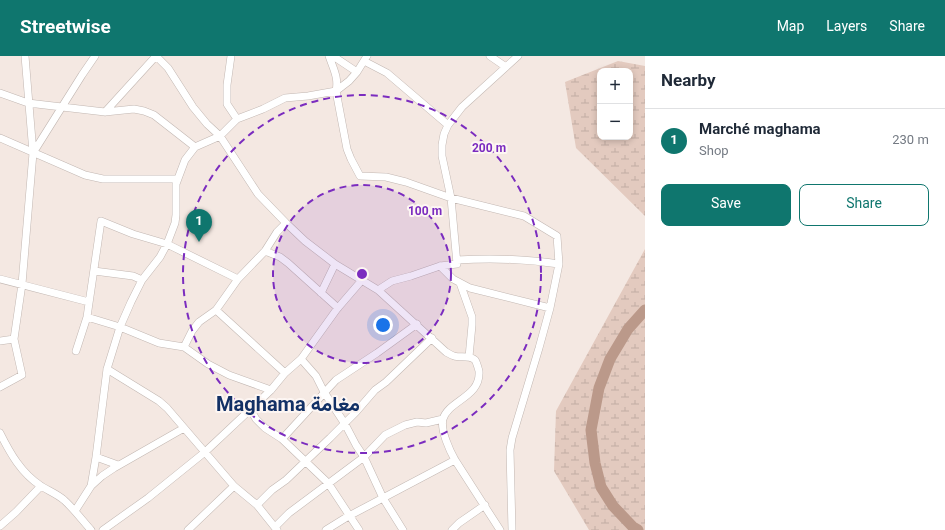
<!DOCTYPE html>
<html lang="en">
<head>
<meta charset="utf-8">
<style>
	body { margin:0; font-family:Georgia,Vazirmatn,serif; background:#f2f2f3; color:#1f2937 }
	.controls { position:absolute; right:12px; top:12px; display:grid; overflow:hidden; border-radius:8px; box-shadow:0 2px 6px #0003 }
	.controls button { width:36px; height:36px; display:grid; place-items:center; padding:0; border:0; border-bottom:1px solid #e0e1e3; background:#fff; color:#1f2937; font:20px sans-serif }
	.you { position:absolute; left:383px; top:269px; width:14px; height:14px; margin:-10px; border:3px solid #fff; border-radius:50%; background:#1a73e8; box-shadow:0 0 0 6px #1a73e833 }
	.badge { display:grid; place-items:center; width:26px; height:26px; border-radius:50%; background:#0f766e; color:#fff; font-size:13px; font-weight:700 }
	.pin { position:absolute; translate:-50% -33px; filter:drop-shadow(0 1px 2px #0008) }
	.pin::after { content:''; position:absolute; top:21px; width:14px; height:12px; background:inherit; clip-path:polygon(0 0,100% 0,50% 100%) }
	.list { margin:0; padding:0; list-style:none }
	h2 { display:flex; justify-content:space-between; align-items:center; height:52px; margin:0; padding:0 16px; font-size:17px }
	h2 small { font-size:13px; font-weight:400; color:#747a83 }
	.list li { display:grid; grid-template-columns:26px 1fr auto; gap:12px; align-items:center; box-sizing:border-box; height:64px; padding:0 16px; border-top:1px solid #e0e1e3 }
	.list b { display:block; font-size:15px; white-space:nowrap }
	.list p { margin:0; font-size:13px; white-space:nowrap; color:#747a83 }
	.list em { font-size:13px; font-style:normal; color:#747a83 }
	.actions { display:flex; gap:8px; padding:12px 16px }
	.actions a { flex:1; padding:9px 0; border:1px solid #0f766e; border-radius:8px; text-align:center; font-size:14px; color:#0f766e }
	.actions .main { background:#0f766e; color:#fff }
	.map { position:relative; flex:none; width:645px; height:474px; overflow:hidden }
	header { display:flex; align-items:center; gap:24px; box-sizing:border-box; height:56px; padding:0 20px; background:#0f766e; color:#fff }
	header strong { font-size:19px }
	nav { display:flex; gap:22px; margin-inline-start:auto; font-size:14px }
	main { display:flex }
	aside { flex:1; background:#fff }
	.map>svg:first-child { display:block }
</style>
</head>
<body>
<header>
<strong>Streetwise</strong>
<nav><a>Map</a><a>Layers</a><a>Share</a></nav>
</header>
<main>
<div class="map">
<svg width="645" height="474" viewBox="0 0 645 474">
	<defs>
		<pattern id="wetland-marsh" width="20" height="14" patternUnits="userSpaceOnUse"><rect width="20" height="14" fill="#e3cabf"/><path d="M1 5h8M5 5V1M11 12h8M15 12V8" fill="none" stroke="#c2ada4"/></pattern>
	</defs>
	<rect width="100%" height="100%" fill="#f4e8e2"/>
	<path fill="url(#wetland-marsh)" fill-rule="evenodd" d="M618 5 645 10V160L576 92 565 26ZM600 15H630V81H600Z
		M645 193V474H589L554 415 556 355Z"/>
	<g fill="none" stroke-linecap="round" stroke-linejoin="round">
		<path stroke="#bb998a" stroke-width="11" d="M638 474 633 471 613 450 601 431 595 407 591 374 599 332 610 303 628 273 645 254"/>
		<g stroke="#c2b7b2" stroke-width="8">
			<path id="minor" d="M156 0 168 12 193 51 207 68 220 80 258 138 286 167 305 185 335 208 378 234 446 296C448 297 451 299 454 300 460 302 470 299 475 304 477 307 478 312 479 315 481 341 449 344 443 363 440 374 450 395 455 404L500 474
				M231 0 227 29V48L237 63
				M329 0C333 12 339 22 336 35L347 93 351 103 360 120 386 121 406 126 451 142 524 160 557 180 559 208 550 252 539 292 512 382 510 394 512 474
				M333 0 357 16
				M490 0 506 11
				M364 5 387 17 448 69
				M0 37 28 47 62 51 105 56 134 53 144 55 154 59 195 91
				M105 56 156 0
				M0 82 85 119 103 123H177
				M33 97 82 19 95 0
				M265 195 280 201 288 207 338 252
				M457 204C491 202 526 203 559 208
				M440 210 453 223 470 232 550 252
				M94 215 133 220 142 224
				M0 223 89 246
				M460 227 472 261V269L469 301
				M378 234 392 225 411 220 440 210 457 208 451 142 442 100V89L444 78 448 69 462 51 518 0
				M321 237 335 208
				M216 254 285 317
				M87 261 120 271 159 287 184 291 208 308 229 319 271 334
				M0 285 14 283
				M184 291 192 275 199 266 216 254 238 223 265 195 277 176 286 167
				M76 295 87 261 101 165 133 178 167 188 238 223
				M301 303 316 320 324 336 345 368 356 389 364 401 383 442 403 474
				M107 313 159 345 167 352 234 430 257 449 277 474
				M0 331 22 319 14 283 22 228 33 97 25 0
				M250 353 256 363 265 372 282 383 328 427 359 474
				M0 377C10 397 21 417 41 430 49 435 57 438 64 444 74 453 82 464 91 474
				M282 383 336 324 377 297 417 268
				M96 401 118 409
				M91 430 96 401 107 313 120 271 131 246 142 224 160 201 167 188 175 167 176 159V128L185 104 195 91 220 80 237 63 263 53 285 42 308 40 336 35 349 25 357 16 367 0
				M257 449 272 434 286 424 330 382 356 356 375 334 386 326 432 282
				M75 455 91 430 102 420 114 412 184 372
				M0 470 16 456 41 430
				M275 471 289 457 364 401 385 379 405 369 417 366 426 367 443 363
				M103 474 148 442 205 396 271 334 285 317 301 303 337 253 362 224
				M188 474 234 430
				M326 474 347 461 455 404
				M452 474 459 467 485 449"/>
		</g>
		<use href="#minor" stroke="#fff" stroke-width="7"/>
	</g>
	<circle cx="362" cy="218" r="89" fill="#7b2cbf" fill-opacity=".12"/>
	<g fill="none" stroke="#7b2cbf" stroke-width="2" stroke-dasharray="7 5">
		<circle cx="362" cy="218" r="89"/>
		<circle cx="362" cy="218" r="179"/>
	</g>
	<g text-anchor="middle" stroke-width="4" stroke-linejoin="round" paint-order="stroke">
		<g font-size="20" font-weight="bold" fill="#123065" stroke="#fdf6f3">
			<text x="288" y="355">Maghama مغامة</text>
		</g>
	</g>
	<circle cx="362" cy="218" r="6" fill="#7b2cbf" stroke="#fdf6f3" stroke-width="2"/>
	<g font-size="12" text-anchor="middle" font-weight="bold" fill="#7b2cbf" stroke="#fdf6f3" stroke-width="4" stroke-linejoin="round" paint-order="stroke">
		<text x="489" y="96">200 m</text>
		<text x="425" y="159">100 m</text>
	</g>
</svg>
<div class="controls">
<button>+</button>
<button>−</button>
</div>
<div class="you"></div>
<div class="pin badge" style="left:199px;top:186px">1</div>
</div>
<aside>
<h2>Nearby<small></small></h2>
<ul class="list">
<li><span class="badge">1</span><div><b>Marché maghama</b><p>Shop</p></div><em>230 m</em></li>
</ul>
<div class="actions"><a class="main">Save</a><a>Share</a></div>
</aside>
</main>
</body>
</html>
